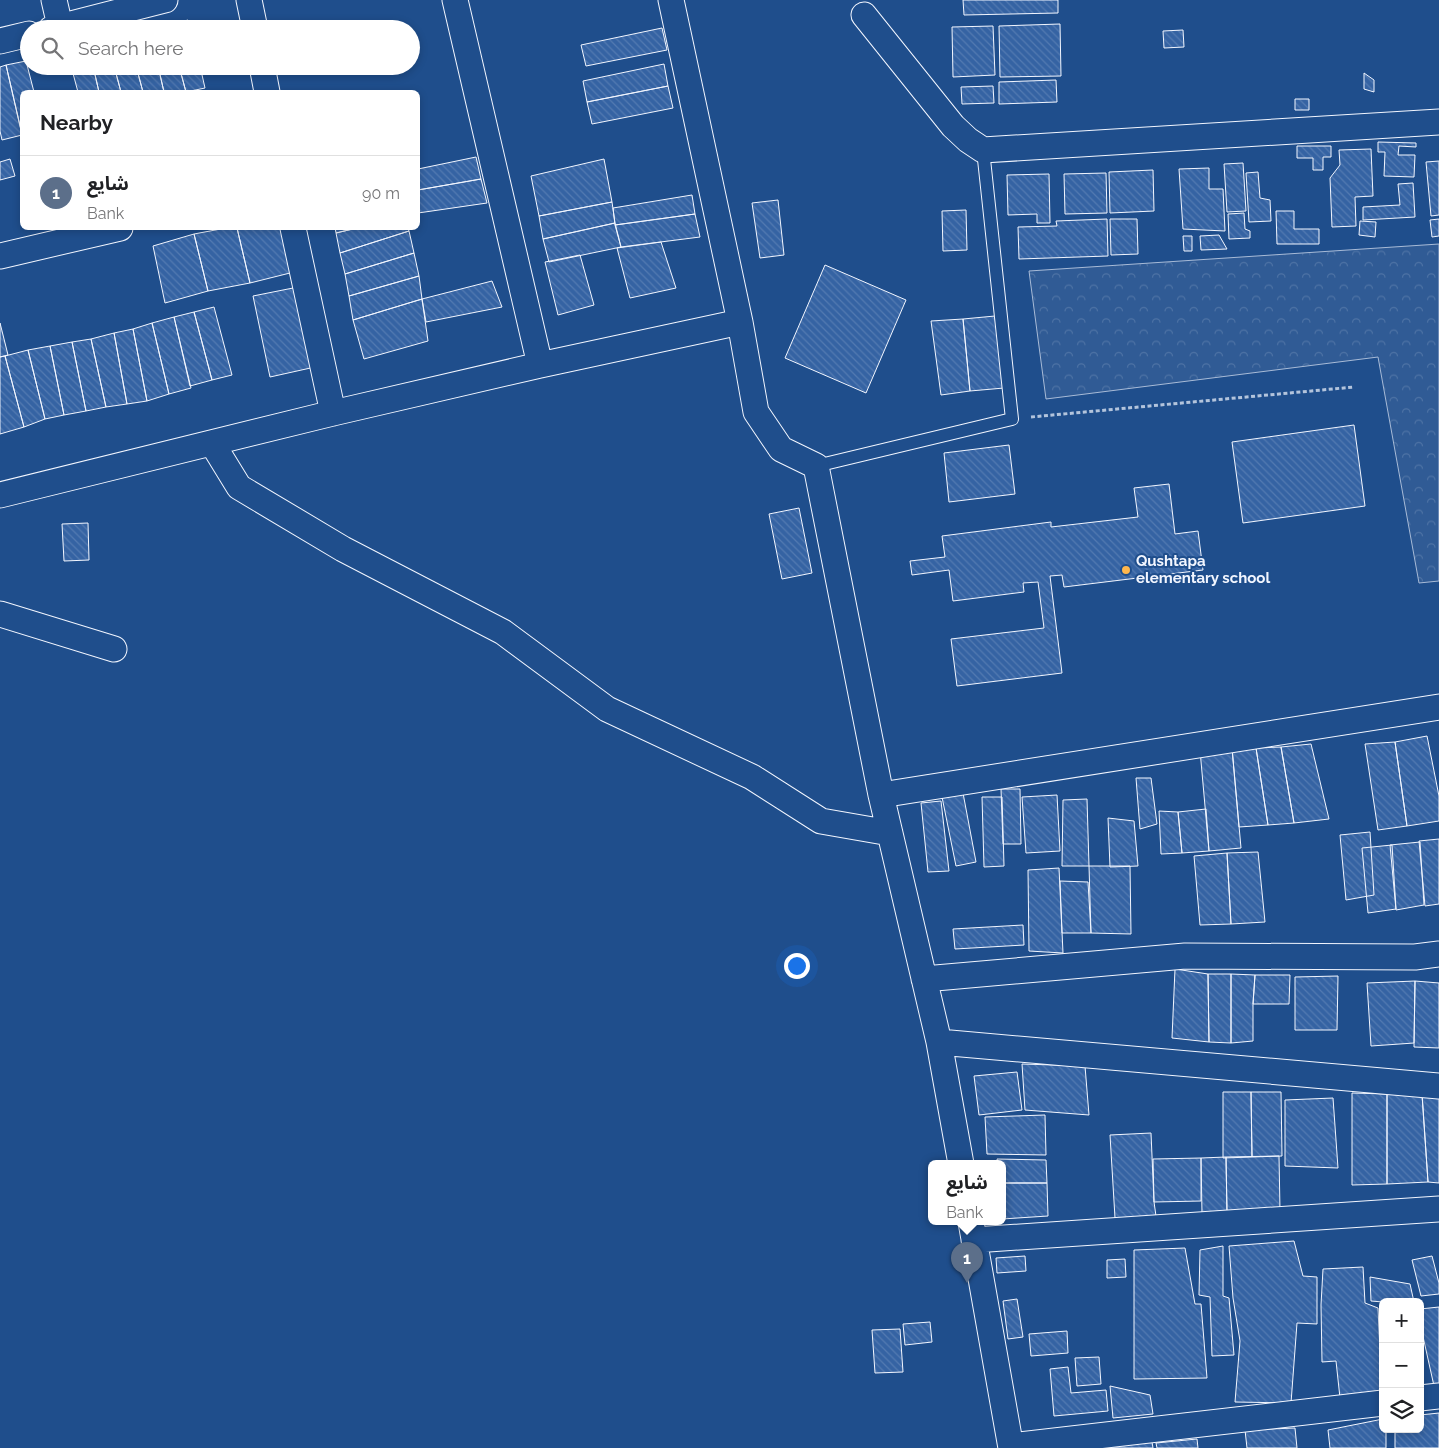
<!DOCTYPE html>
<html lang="en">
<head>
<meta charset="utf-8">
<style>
	body { margin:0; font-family:Raleway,"Noto Sans Arabic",sans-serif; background:#f2f2f2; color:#202124 }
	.controls { position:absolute; right:15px; bottom:15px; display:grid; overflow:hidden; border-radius:8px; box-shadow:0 2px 8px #0003 }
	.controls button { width:45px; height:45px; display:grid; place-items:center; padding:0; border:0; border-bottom:1px solid #e0e0e0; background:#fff; color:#202124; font:25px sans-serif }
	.you { position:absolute; left:796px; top:965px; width:18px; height:18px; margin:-12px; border:4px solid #fff; border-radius:50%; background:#1a73e8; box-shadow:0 0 0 8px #1a73e833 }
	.badge { display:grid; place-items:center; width:32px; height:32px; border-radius:50%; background:#111827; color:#fff; font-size:16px; font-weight:700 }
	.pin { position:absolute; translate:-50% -41px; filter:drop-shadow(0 1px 2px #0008) }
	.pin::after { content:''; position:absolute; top:26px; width:18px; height:15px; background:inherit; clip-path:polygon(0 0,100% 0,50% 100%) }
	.popup { position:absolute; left:928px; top:1160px; width:78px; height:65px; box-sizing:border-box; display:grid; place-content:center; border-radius:8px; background:#fff; filter:drop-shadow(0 1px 4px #0005); font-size:16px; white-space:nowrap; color:#757577 }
	.popup b { font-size:19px; color:#202124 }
	.popup::after { content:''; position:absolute; left:50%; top:100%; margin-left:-10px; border:10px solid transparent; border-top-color:#fff }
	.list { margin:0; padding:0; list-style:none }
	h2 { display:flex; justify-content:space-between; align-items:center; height:65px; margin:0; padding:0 20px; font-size:21px }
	h2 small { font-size:16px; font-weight:400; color:#757577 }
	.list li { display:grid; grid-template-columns:32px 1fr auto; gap:15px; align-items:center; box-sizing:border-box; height:75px; padding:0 20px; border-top:1px solid #e0e0e0 }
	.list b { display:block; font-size:19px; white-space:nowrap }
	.list p { margin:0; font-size:16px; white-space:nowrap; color:#757577 }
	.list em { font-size:16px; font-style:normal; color:#757577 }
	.icon { flex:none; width:28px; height:28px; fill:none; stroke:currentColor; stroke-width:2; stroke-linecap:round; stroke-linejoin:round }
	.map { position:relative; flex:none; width:1439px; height:1448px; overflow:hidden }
	.search { position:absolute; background:#fff; box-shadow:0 2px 8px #0003; left:20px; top:20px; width:400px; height:55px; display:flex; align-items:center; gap:12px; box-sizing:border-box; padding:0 18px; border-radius:28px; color:#757577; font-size:19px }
	.panel { position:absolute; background:#fff; box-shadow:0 2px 8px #0003; left:20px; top:90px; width:400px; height:140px; border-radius:8px }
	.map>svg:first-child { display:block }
</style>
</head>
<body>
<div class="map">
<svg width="1439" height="1448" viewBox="0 0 1439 1448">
	<defs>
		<pattern id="park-crowns" width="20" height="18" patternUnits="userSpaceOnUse" patternTransform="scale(1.25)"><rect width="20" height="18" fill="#305b95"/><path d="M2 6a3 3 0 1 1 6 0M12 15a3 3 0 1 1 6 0" fill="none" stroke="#4e73a5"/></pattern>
		<pattern id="building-back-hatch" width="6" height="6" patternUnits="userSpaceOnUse" patternTransform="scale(1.25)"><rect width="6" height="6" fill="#3563a3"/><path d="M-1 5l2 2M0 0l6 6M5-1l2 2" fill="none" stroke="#537ab1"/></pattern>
	</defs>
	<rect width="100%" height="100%" fill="#1f4e8c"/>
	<path fill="url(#park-crowns)" stroke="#a8bbd7" d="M1439 244V581L1419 583 1378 357 1046 399 1029 271Z"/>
	<path fill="url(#building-back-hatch)" stroke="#f2f6ff" d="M963 0H1058V13L964 15Z
		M188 20 190 29H169V25Z
		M1060 24 1061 76 1000 77 999 26Z
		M169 25V29H154Z
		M993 26 995 75 953 77 952 27Z
		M662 28 667 50 586 66 581 45Z
		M1183 30 1184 47 1164 48 1163 31Z
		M26 61 34 92H22V134L6 65Z
		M664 64 668 86 587 102 583 81Z
		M6 65 22 135 2 140 0 131V67Z
		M71 66H93L99 92H78Z
		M93 66H114L121 92H99Z
		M114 66H136L143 92H121Z
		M136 66H158L164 92H143Z
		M158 66H179L186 92H164Z
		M179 66H200L205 88 186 92Z
		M1364 73 1374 80V92L1364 89Z
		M1056 80 1057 102 999 104V82Z
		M668 86 673 108 592 124 587 102Z
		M993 86 994 103 962 104 961 87Z
		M1295 99H1309V110H1295Z
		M1378 142 1416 143V147L1399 146 1398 155H1415L1414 177 1384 176 1385 152H1378Z
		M1297 146H1331V157H1323V170H1313V158H1297Z
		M1371 149 1373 196 1355 197 1356 226 1332 227 1330 178 1340 165 1339 150Z
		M476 157 481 179 418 190V169Z
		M10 159 15 176 0 180V162Z
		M604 159 612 202 539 216 531 176Z
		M1439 161V215L1431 216 1426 162Z
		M1243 163 1246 211 1227 212 1224 164Z
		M1209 168V189H1223L1225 231 1183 229 1179 169Z
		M1153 170 1154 211 1110 213 1109 172Z
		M1258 172 1260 198 1270 200 1271 221 1249 222 1246 173Z
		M1106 173 1107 213 1065 214 1064 174Z
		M1049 174 1050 223H1037V214L1008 215 1007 175Z
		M481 179 487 203 418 213V190Z
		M1413 183 1415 217 1363 220V207L1400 205 1398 184Z
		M692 195 695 214 615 225 613 208Z
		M778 200 784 255 760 258 752 203Z
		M612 202 615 223 543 239 539 216Z
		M966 210 967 250 943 251 942 211Z
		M1276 211H1294V229H1319V244H1277Z
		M1244 213 1245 229 1250 231V238L1229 239 1228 214Z
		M695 214 700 237 621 247 615 225Z
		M1107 219 1108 256 1019 259 1018 227 1057 226 1056 221Z
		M1110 219H1137L1138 254 1111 255Z
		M1439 219V236L1432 237 1430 220Z
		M1360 221 1376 222 1375 237 1359 235Z
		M615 223 621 247 549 262 543 239Z
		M226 228H237L250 283 208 291 194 234Z
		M237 228H285L294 272 250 283Z
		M335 228H357L336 233Z
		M357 228H408L409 231 340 253 336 233Z
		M409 231 414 253 345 274 340 253Z
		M194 234 208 291 165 303 153 246Z
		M1219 235 1227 249 1201 250 1200 236Z
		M1183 236H1192V251H1184Z
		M661 242 676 288 630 298 617 248Z
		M414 253 419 276 349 296 345 274Z
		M580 255 594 305 558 315 545 262Z
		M825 265 906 300 866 393 785 358Z
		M419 276 422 299 353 320 349 296Z
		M492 281 502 307 426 322 422 299Z
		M298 287 315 367 270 377 253 296Z
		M422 299 428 341 364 359 353 320Z
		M214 307 232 375 212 380 194 312Z
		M194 312 212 380 190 386 174 317Z
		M995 316 1004 388 970 391 963 319Z
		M174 317 191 388 169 394 152 323Z
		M963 319 970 391 941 395 931 321Z
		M0 323 8 355 0 357Z
		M152 323 169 394 147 401 133 329Z
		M133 329 147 401 127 404 114 333Z
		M114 333 127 404 106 407 91 339Z
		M91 339 106 407 86 411 72 342Z
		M72 342 86 411 64 415 50 346Z
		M50 346 64 415 45 419 28 350Z
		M28 350 45 419 24 427 5 356Z
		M5 356 24 427 0 434V357Z
		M1354 425 1365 506 1243 523 1232 442Z
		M1009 445 1015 494 949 502 944 453Z
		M1169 484 1175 534 1198 531 1203 570 1064 587 1062 575 1050 576 1062 673 957 686 951 639 1044 628 1038 582 1023 583 1024 592 953 601 949 570 912 575 910 561 945 557 942 536 1051 522V527L1138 517 1134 488Z
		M799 508 812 573 782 579 769 514Z
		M88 523 89 560 64 561 62 524Z
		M1427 736 1439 796V821L1407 826 1395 742Z
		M1395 742 1407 826 1378 830 1365 744Z
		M1311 744 1329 819 1294 823 1281 747Z
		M1281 747 1294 823 1268 825 1256 748Z
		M1232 748H1256L1268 825 1239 827Z
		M1232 748 1241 848 1209 851 1200 750Z
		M1136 778H1151L1157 824 1140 829Z
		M1001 789H1020L1021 844H1003Z
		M963 793 976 862 956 866 942 797Z
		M1057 795 1060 851 1026 853 1022 797Z
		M982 797H1002L1004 866 984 867Z
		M1087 799 1089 866H1062L1063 800Z
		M941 801 949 871 928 872 921 803Z
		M1206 809 1209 851 1182 853 1178 812Z
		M1159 811 1178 812 1182 853 1161 854Z
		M1108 818 1134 821 1138 866 1110 867Z
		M1370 832 1374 895 1346 900 1340 835Z
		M1439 839V904L1425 906 1419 841Z
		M1420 842 1424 905 1396 910 1390 845Z
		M1392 845 1396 909 1368 913 1362 848Z
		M1258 852 1265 922 1231 924 1227 853Z
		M1227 853 1231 924 1200 925 1194 856Z
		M1089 866H1130L1131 934 1091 933Z
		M1059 868 1063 953 1029 951 1028 870Z
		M1060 881 1088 882 1091 933H1062Z
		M1023 925 1024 945 955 949 953 929Z
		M1175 969 1208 974 1209 1042 1172 1038Z
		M1208 974H1231V1043L1209 1042Z
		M1231 974 1255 975 1253 1004V1041L1231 1043Z
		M1255 975H1290L1289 1004H1253Z
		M1338 976 1337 1030H1295V977Z
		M1415 981 1439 983V1048L1414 1047Z
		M1415 981 1414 1043 1371 1046 1367 983Z
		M1022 1064 1085 1066 1089 1115 1025 1110Z
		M1017 1072 1022 1110 979 1115 974 1076Z
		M1223 1092H1251L1252 1157 1223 1158Z
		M1251 1092H1281L1282 1156 1252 1157Z
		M1352 1093 1387 1094V1184L1352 1185Z
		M1387 1094H1422L1428 1182 1387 1184Z
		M1422 1094H1439V1183L1428 1182Z
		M1333 1098 1338 1168 1285 1166V1100Z
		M1045 1115 1046 1155 987 1154 985 1117Z
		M1151 1133 1154 1202 1156 1216 1115 1218 1110 1135Z
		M1279 1156 1280 1211 1227 1213 1226 1157Z
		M1226 1157 1227 1213 1202 1214 1201 1158Z
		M1201 1158V1201L1154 1202 1153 1159Z
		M997 1159 1046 1160 1047 1183H1002V1164H998Z
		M1002 1183H1047L1048 1216 1002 1219Z
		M1294 1241 1303 1276 1317 1277V1324L1297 1323 1291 1403 1235 1402 1240 1341 1233 1298 1229 1246Z
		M1223 1246V1296L1229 1298 1234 1355 1212 1356 1210 1297 1199 1295 1200 1250Z
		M1185 1248 1195 1304H1201L1207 1378 1134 1379V1250Z
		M1025 1256 1026 1271 997 1273 996 1258Z
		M1432 1256 1439 1283V1294L1421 1296 1412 1260Z
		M1125 1259 1126 1277 1107 1278V1260Z
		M1363 1267 1365 1303 1378 1308 1382 1395 1340 1398 1336 1361 1322 1362 1321 1305 1323 1269Z
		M1370 1277 1410 1284 1414 1302H1383L1371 1301Z
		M1017 1299 1023 1337 1008 1339 1003 1301Z
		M1439 1307V1386H1434L1420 1323V1309Z
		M930 1322 932 1342 905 1345 903 1324Z
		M900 1329 903 1372 875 1373 872 1330Z
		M1067 1331 1068 1353 1031 1356 1029 1334Z
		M1099 1357 1101 1384 1077 1386 1075 1358Z
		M1068 1367 1071 1393 1106 1390 1108 1411 1054 1416 1050 1369Z
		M1110 1386 1150 1395 1153 1414 1113 1418Z
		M1439 1413V1448H1395V1429H1420V1415Z
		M1383 1419V1429H1386V1448H1330L1328 1430Z
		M1295 1428 1297 1448H1247L1245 1430Z
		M1197 1439 1198 1448H1157L1156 1443Z
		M1152 1442 1153 1448H1109V1446Z"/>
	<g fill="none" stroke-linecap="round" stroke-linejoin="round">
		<g stroke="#f2f6ff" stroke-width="14">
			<path id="lane" d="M816 466 1012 419 983 150"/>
		</g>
		<g stroke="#f2f6ff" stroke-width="27">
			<path id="street" d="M54 0 60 26
				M249 0 255 29
				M455 0 540 365
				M671 0 740 322 756 412 781 449 816 466 881 795 939 1042 961 1164
				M864 15 953 126 968 140 983 150 1439 122
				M51 29 165 0
				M0 41 29 34
				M262 66 267 92
				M293 228 333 413
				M0 256 120 228
				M212 443 239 487 343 549 503 632 607 709 752 777 821 821 890 833
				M0 495 333 413 540 365 740 322
				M0 614 114 649
				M881 795 1439 707
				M924 979 1185 956 1415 957 1439 954
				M939 1042 1439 1086
				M971 1222 1011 1448
				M974 1240 1439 1209
				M1420 1398 1439 1396
				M1011 1446 1383 1403"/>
		</g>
		<path stroke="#b3c4dc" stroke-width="3" stroke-dasharray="4 2.5" stroke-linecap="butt" d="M1031 417 1354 387"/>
		<use href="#lane" stroke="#1f4e8c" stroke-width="12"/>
		<use href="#street" stroke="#1f4e8c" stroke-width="25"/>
	</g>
	<circle fill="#ffb74d" stroke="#1f4e8c" stroke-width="2" cx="1126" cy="570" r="5"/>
	<g text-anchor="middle" stroke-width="4" stroke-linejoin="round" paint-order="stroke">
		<g font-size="15" font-weight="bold" fill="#f2f6ff" stroke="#1f4e8c" text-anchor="start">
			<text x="1136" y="566">Qushtapa<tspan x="1136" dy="17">elementary school</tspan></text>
		</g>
	</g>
</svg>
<div class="controls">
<button>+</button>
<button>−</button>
<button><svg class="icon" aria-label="layers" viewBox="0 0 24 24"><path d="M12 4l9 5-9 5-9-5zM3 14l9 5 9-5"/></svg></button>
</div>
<div class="you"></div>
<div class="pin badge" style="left:967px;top:1283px;background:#5c6f8a">1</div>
<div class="popup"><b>شايع</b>Bank</div>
<div class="search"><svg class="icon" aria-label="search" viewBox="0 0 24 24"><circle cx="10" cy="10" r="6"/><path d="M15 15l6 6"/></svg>Search here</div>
<section class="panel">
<h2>Nearby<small></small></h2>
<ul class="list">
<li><span class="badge" style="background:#5c6f8a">1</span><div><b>شايع</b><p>Bank</p></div><em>90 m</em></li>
</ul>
</section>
</div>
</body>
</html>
